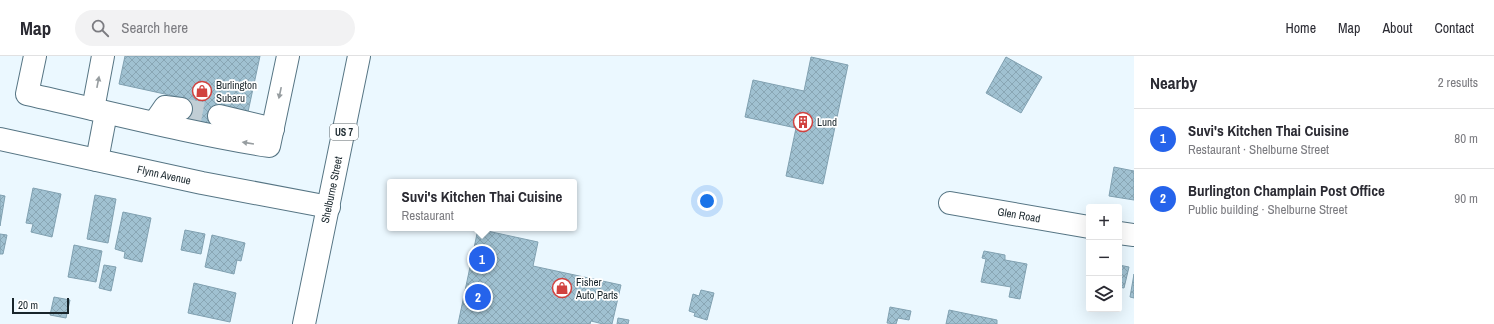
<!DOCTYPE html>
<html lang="en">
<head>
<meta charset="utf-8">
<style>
	body { margin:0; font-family:"Archivo Narrow",sans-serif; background:#f2f2f3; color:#2b2b33 }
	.controls { position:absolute; right:12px; bottom:12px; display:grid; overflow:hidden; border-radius:4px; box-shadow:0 4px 16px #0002 }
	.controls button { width:36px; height:36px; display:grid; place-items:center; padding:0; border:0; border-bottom:1px solid #e1e1e2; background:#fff; color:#2b2b33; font:20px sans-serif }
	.scale { position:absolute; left:12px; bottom:10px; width:57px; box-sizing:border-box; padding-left:4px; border:2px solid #18252b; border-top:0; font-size:11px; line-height:14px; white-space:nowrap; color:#18252b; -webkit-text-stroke:3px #fff; paint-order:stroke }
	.you { position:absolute; left:707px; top:145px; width:14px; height:14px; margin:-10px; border:3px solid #fff; border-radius:50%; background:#1a73e8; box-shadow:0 0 0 6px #1a73e833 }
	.badge { display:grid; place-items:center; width:26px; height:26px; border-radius:50%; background:#2563eb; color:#fff; font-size:13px; font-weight:700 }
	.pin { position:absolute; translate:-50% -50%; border:2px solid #fff; box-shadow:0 1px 4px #0006 }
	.popup { position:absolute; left:387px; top:123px; width:190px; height:52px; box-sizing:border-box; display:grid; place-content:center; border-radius:4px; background:#fff; filter:drop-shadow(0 1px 3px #0005); font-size:13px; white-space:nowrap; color:#7c7c81 }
	.popup b { font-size:15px; color:#2b2b33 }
	.popup::after { content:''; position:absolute; left:50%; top:100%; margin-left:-8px; border:8px solid transparent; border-top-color:#fff }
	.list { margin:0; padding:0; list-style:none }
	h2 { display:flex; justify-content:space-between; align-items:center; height:52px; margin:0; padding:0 16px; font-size:17px }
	h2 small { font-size:13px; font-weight:400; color:#7c7c81 }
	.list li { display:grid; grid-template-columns:26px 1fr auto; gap:12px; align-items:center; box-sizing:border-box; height:60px; padding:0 16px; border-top:1px solid #e1e1e2 }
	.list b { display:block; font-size:15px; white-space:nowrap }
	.list p { margin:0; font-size:13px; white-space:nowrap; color:#7c7c81 }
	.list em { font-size:13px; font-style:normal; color:#7c7c81 }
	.icon { flex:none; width:22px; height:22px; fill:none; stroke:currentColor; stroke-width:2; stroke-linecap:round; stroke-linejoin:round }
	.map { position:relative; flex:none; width:1134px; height:268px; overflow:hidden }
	header { display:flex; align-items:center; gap:24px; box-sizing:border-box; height:56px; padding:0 20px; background:#fff; border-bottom:1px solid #e1e1e2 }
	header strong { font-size:19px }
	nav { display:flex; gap:22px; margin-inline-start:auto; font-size:14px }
	.search { width:280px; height:36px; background:#f2f2f3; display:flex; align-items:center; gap:10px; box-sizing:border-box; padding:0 14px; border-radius:22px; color:#7c7c81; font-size:15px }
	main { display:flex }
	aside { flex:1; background:#fff }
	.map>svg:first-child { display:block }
</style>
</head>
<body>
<header>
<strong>Map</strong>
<div class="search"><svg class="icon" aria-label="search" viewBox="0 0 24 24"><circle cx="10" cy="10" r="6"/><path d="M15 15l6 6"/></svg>Search here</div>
<nav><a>Home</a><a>Map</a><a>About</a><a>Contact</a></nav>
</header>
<main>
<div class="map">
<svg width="1134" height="268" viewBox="0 0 1134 268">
	<defs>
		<pattern id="building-cross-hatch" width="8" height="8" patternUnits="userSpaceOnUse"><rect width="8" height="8" fill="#a0c1d1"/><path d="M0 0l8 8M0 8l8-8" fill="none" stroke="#89a6b4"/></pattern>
	</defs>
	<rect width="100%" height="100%" fill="#ebf8ff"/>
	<path fill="url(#building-cross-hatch)" stroke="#81a1b1" d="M125 0H260L248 56 216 76 178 68 183 42 119 28Z
		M811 1 848 9 823 128 786 120 796 72 745 61 753 24 804 35Z
		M1006 1 1042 21 1021 57 986 37Z
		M1114 111 1134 115V144L1109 140Z
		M33 132 61 138 52 181 31 176 33 168 26 167Z
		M0 139 5 140 0 170Z
		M95 139 116 143 108 187 87 183Z
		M123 156 151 162 142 206 124 202 125 196 115 193Z
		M478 173 538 186 533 210 621 229 612 268H603L591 265 590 268H458Z
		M185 174 205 178 201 198 181 194Z
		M0 178 7 179 3 198H0Z
		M212 179 245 187 241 205 237 204 234 218 205 211Z
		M74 189 102 195 96 226 68 221Z
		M984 195 1005 199V204L1027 208 1020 243 1009 241 1011 231 981 226 986 203 982 202Z
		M104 209 116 211 111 235 99 232Z
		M1119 209 1129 211 1124 232 1119 231Z
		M1134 218V242L1130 241Z
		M194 227 236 237 230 266 188 257Z
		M701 234 714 237 707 264 694 260 695 257 689 255 693 238 699 240Z
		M54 241 70 244 66 262 50 259Z
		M890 251 911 255 909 264 898 262 896 268 887 267Z
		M949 254 997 264V268H946Z
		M618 262 629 264 628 268H617Z"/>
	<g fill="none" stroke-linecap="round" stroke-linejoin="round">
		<path stroke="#c1ced5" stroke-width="22" stroke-dasharray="22 11" stroke-linecap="butt" d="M181 53 219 60"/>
		<g stroke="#567584" stroke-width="24">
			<g id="minor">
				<path d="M35 0 27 38C108 56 188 77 269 90L288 0"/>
				<path d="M93 53 103 0"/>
				<path d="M219 60 273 73"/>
				<path d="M154 67 165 51 181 53"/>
				<path id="s1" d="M0 83 202 127 329 151"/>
				<path d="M97 104 106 57"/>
				<path id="s2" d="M950 147 1089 171"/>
				<path d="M1119 177 1134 179"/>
			</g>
		</g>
		<g stroke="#567584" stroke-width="24">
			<g id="major">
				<path id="s3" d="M304 268 359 0"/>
			</g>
		</g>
		<use href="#minor" stroke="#fff" stroke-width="22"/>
		<use href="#major" stroke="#fff" stroke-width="22"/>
	</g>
	<defs><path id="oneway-solid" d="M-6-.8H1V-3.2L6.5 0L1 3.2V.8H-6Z"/></defs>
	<g fill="#979da0">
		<use href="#oneway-solid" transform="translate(98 26) rotate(-79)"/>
		<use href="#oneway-solid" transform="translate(280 37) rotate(102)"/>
		<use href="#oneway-solid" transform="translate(248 87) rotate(-171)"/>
	</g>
	<defs>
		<g id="shop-ring" transform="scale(1)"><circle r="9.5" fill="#fff" stroke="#d1423f" stroke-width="1.5"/><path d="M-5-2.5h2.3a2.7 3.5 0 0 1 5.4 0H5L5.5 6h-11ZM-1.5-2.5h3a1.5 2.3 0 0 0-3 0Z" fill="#d1423f"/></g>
		<g id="building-ring" transform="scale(1)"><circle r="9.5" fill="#fff" stroke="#d1423f" stroke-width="1.5"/><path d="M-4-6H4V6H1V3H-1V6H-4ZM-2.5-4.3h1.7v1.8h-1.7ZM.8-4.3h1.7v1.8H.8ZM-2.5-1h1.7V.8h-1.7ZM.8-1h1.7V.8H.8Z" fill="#d1423f"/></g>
	</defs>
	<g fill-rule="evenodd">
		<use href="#shop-ring" x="202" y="35"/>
		<use href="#building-ring" x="803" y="66"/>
		<use href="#shop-ring" x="562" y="232"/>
	</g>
	<g text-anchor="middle" stroke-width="3.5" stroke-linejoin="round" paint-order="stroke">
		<rect fill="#fff" stroke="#5d666b" stroke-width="1" x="330" y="68" width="28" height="16" rx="3"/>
		<g font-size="10" font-weight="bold" fill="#18252b">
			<text x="344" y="80">US 7</text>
		</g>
		<g font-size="11" fill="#18252b" stroke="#fff" text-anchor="start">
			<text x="216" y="33">Burlington<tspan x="216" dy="13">Subaru</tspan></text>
			<text x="817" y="70">Lund</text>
			<text x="576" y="230">Fisher<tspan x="576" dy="13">Auto Parts</tspan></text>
		</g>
		<g font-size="11" fill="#18252b" stroke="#fff">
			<text dy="4" stroke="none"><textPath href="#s1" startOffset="168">Flynn Avenue</textPath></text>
			<text dy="4" stroke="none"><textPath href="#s3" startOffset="137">Shelburne Street</textPath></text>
			<text dy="4" stroke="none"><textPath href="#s2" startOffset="70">Glen Road</textPath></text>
		</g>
	</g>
</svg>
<div class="controls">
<button>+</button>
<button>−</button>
<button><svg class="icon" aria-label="layers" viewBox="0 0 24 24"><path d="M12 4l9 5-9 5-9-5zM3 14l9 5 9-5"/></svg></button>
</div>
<div class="scale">20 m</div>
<div class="you"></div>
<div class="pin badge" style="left:482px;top:203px">1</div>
<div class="popup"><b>Suvi's Kitchen Thai Cuisine</b>Restaurant</div>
<div class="pin badge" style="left:478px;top:241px">2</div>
</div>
<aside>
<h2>Nearby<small>2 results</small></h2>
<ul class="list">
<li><span class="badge">1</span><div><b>Suvi's Kitchen Thai Cuisine</b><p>Restaurant · Shelburne Street</p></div><em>80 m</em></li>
<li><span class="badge">2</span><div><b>Burlington Champlain Post Office</b><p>Public building · Shelburne Street</p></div><em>90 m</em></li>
</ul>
</aside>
</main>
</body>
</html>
